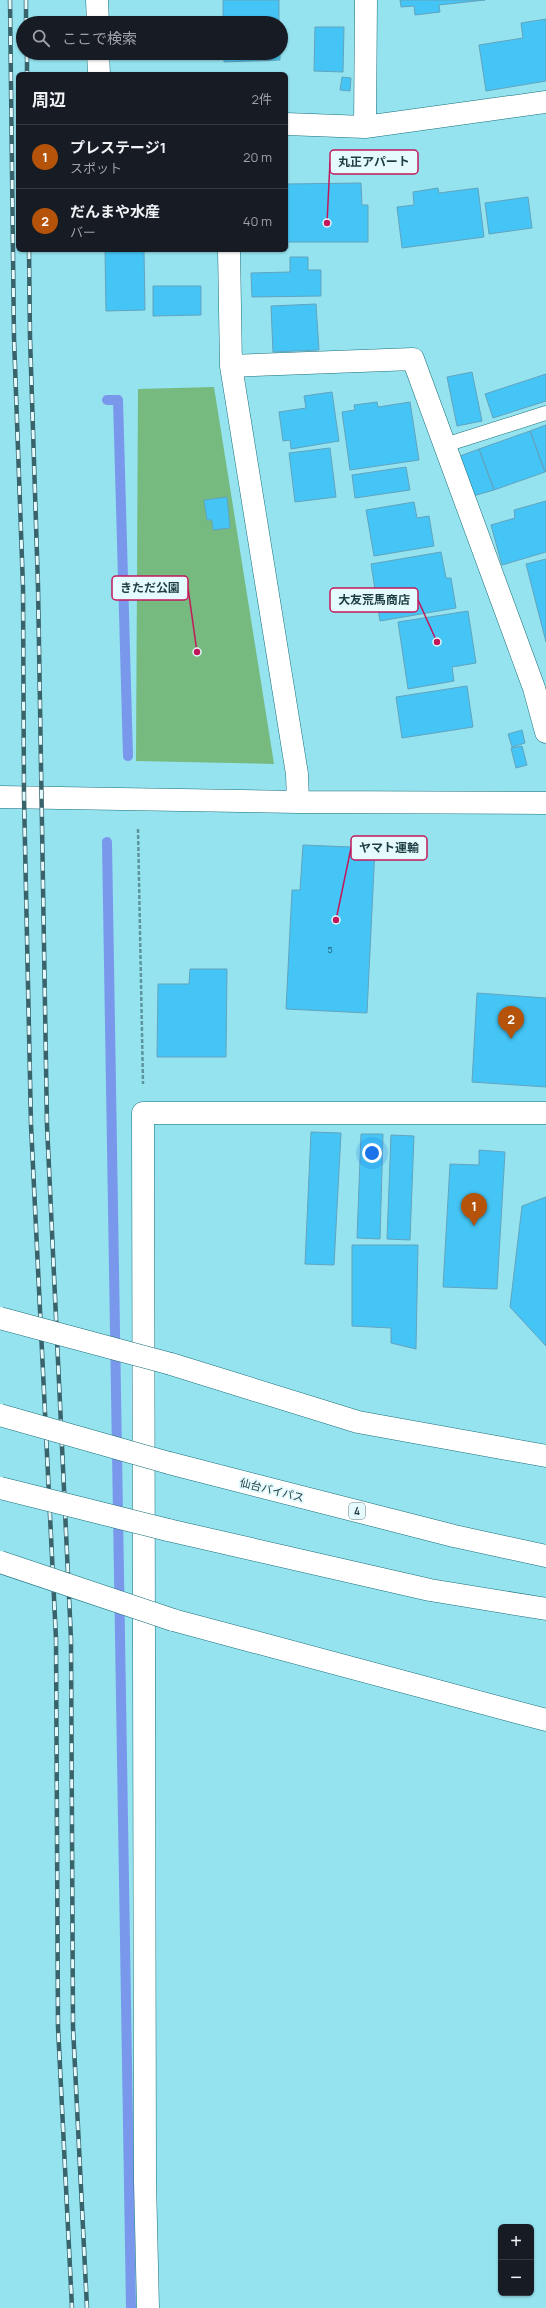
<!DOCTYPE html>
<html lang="ja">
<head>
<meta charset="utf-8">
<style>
	body { margin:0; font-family:Manrope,"Noto Sans JP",sans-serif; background:#242831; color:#f1f3f6 }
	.controls { position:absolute; right:12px; bottom:12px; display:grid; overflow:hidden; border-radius:6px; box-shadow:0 1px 3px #0004 }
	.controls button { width:36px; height:36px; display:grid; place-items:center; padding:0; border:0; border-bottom:1px solid #363941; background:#171b24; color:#f1f3f6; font:20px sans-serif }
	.you { position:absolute; left:372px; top:1153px; width:14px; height:14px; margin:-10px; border:3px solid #fff; border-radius:50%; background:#1a73e8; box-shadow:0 0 0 6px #1a73e833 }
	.badge { display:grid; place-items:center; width:26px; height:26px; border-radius:50%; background:#b45309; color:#fff; font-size:13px; font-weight:700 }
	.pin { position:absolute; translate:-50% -33px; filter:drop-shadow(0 1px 2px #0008) }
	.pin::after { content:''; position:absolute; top:21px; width:14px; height:12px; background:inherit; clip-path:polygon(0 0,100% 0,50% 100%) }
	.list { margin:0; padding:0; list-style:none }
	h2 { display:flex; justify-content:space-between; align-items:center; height:52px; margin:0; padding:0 16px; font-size:17px }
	h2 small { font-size:13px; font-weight:400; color:#9ea1a6 }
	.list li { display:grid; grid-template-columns:26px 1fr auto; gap:12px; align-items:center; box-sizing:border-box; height:64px; padding:0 16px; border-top:1px solid #363941 }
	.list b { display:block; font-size:15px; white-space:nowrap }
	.list p { margin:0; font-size:13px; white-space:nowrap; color:#9ea1a6 }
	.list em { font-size:13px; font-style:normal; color:#9ea1a6 }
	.icon { flex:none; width:22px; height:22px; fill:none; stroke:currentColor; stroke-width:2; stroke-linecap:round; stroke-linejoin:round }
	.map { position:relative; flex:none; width:546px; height:2308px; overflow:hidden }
	.search { position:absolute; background:#171b24; box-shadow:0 1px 3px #0004; left:16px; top:16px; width:272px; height:44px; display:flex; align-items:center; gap:10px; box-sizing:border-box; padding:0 14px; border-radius:22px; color:#9ea1a6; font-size:15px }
	.panel { position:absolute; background:#171b24; box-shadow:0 1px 3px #0004; left:16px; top:72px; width:272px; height:180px; border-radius:6px }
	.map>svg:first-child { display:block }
</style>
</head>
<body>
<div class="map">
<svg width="546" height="2308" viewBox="0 0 546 2308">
	<rect width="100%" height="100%" fill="#95e3ef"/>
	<path fill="#76ba7f" d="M214 387 274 764 136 761 138 389Z"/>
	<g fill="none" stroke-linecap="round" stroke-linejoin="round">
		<path stroke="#7998ec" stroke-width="10" d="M107 400H118L128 756
			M107 842 131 2308"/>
	</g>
	<path fill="#45c5f5" stroke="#62a3bf" d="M223 0H279V23H223Z
		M400 0H485L439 5 440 12 415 15 414 6 401 7Z
		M546 19V81L486 91 479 45 523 38 521 23Z
		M315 27H344L343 72 314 71Z
		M224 53H280V60L224 62Z
		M342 77 351 78 350 91 340 90Z
		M361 183 362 205H368V242H288V248L286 249V184Z
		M438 188 439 193 478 188 484 237 402 248 397 207 414 205 413 192Z
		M528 197 532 228 489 234 485 203Z
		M105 250H144L145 310 106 311Z
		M290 257H308V270H321V296L252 297 251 273 290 272Z
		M153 286H201V315L153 316Z
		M316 304 319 350 273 352 271 306Z
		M472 372 482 421 457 426 447 377Z
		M546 374V401L493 418 485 394Z
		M332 392 339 441 291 449 290 440 283 441 279 412 306 408 304 396Z
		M377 402 378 407 410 402 419 460 350 470 342 412 355 410 354 405Z
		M546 425V471L545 472 530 431Z
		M530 431 545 472 494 490 479 449Z
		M330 448 336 497 295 502 289 453Z
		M479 449 494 490 473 496 460 456Z
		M406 467 410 490 355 498 352 475Z
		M227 497 230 528 213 530 212 520H207L204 500Z
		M546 501V552L502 565 491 525 515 518 514 510Z
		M414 502 417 518 429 516 434 546 374 556 366 510Z
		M441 552 446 578H451L456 608 380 621 371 564Z
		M546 559V642L526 564Z
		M468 611 476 663 452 667 454 681 408 689 398 622Z
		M467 686 473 727 402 738 396 697Z
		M522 730 525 743 512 747 508 734Z
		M522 746 527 765 516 768 511 748Z
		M303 845 375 848 367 1013 286 1009 292 890H300Z
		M190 969H227L226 1057H157L158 984H189Z
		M477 993 546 998V1087L472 1082Z
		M311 1132 341 1133 334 1265 305 1264Z
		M361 1134H383L380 1239 357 1238Z
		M391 1135 414 1136 410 1240 387 1239Z
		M479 1150 505 1152 497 1289 443 1287 450 1164 479 1165Z
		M546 1197V1346L510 1307 522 1206Z
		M352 1245H418L416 1349 391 1343V1328L352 1326Z"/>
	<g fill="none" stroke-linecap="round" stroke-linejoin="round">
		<g stroke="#186f79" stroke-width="15">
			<path id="lane" d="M445 445 546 413"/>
		</g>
		<g stroke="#186f79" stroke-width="23">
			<path id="street" d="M97 0 98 23
				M98 53 99 74
				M286 124 365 127 366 0
				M365 127 546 102
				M229 250 231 366 297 774 298 802
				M231 366 413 359 534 688 546 732
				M0 797 298 802 546 803
				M148 2308 145 2181 143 1113H546"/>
		</g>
		<g stroke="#186f79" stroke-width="23">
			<path id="highway" d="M171 1364 358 1422 546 1456
				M169 1463 454 1536 546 1556
				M168 1530 430 1590 546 1609
				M173 1620 546 1720"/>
		</g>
		<path stroke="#5c959d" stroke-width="2.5" stroke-dasharray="4 2" stroke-linecap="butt" d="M138 829 143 1084"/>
		<use href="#lane" stroke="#fff" stroke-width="14"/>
		<use href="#street" stroke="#fff" stroke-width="22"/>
		<use href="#highway" stroke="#fff" stroke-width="22"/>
		<g stroke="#39636a" stroke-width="4.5">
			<path id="rail" d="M10 0 14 338 23 587 24 797 31 1125 56 1639 58 2027 72 2308
				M26 0V23
				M27 53V74
				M29 250 30 337 38 586 47 1125 71 1639 73 2027 87 2308"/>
		</g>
		<use href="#rail" stroke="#e4fafd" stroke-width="3" stroke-dasharray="9" stroke-linecap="butt"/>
		<g stroke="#186f79" stroke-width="23" stroke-linecap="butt">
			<path id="highway-bridge" d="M0 1318 171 1364
				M0 1415 169 1463
				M0 1488 168 1530
				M0 1562 173 1620"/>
		</g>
		<use href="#highway-bridge" stroke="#fff" stroke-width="22"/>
	</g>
	<g text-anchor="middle" stroke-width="4" stroke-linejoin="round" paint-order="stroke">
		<g font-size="9" fill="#275f6f">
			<text x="330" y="953">5</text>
		</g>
		<rect fill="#e4fafd" stroke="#59767a" stroke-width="1" x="349" y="1503" width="16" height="16" rx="3"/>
		<g font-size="10" font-weight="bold" fill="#1d3d42">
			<text x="357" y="1515">4</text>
		</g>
		<g font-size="11" fill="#1d3d42" stroke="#e4fafd">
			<text transform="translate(272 1490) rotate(14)" y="4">仙台バイパス</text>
		</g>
	</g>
	<path fill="none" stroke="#c2185b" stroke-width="1.5" d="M327 223L330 162M197 652L188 588M437 642L418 600M336 920L351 848"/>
	<g fill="#c2185b" stroke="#e4fafd" stroke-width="1.5">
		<circle cx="327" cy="223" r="4"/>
		<circle cx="197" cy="652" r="4"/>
		<circle cx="437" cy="642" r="4"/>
		<circle cx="336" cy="920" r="4"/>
	</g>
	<g fill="#e4fafd" stroke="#c2185b" stroke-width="1.5">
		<rect x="330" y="150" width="88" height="24" rx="4"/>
		<rect x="112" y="576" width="76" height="24" rx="4"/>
		<rect x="330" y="588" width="88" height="24" rx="4"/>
		<rect x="351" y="836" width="76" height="24" rx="4"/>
	</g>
	<g font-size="12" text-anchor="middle" font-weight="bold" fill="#1d3d42">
		<text x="374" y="166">丸正アパート</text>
		<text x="150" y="592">きただ公園</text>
		<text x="374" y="604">大友荒馬商店</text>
		<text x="389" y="852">ヤマト運輸</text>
	</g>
</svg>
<div class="controls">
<button>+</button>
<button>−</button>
</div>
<div class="you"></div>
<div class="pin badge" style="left:474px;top:1226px">1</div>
<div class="pin badge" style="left:511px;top:1039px">2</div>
<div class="search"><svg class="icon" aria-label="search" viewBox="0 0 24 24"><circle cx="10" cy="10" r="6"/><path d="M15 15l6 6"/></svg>ここで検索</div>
<section class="panel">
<h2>周辺<small>2件</small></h2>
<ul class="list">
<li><span class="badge">1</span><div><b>プレステージ1</b><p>スポット</p></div><em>20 m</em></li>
<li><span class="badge">2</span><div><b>だんまや水産</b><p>バー</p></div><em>40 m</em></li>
</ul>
</section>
</div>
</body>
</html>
